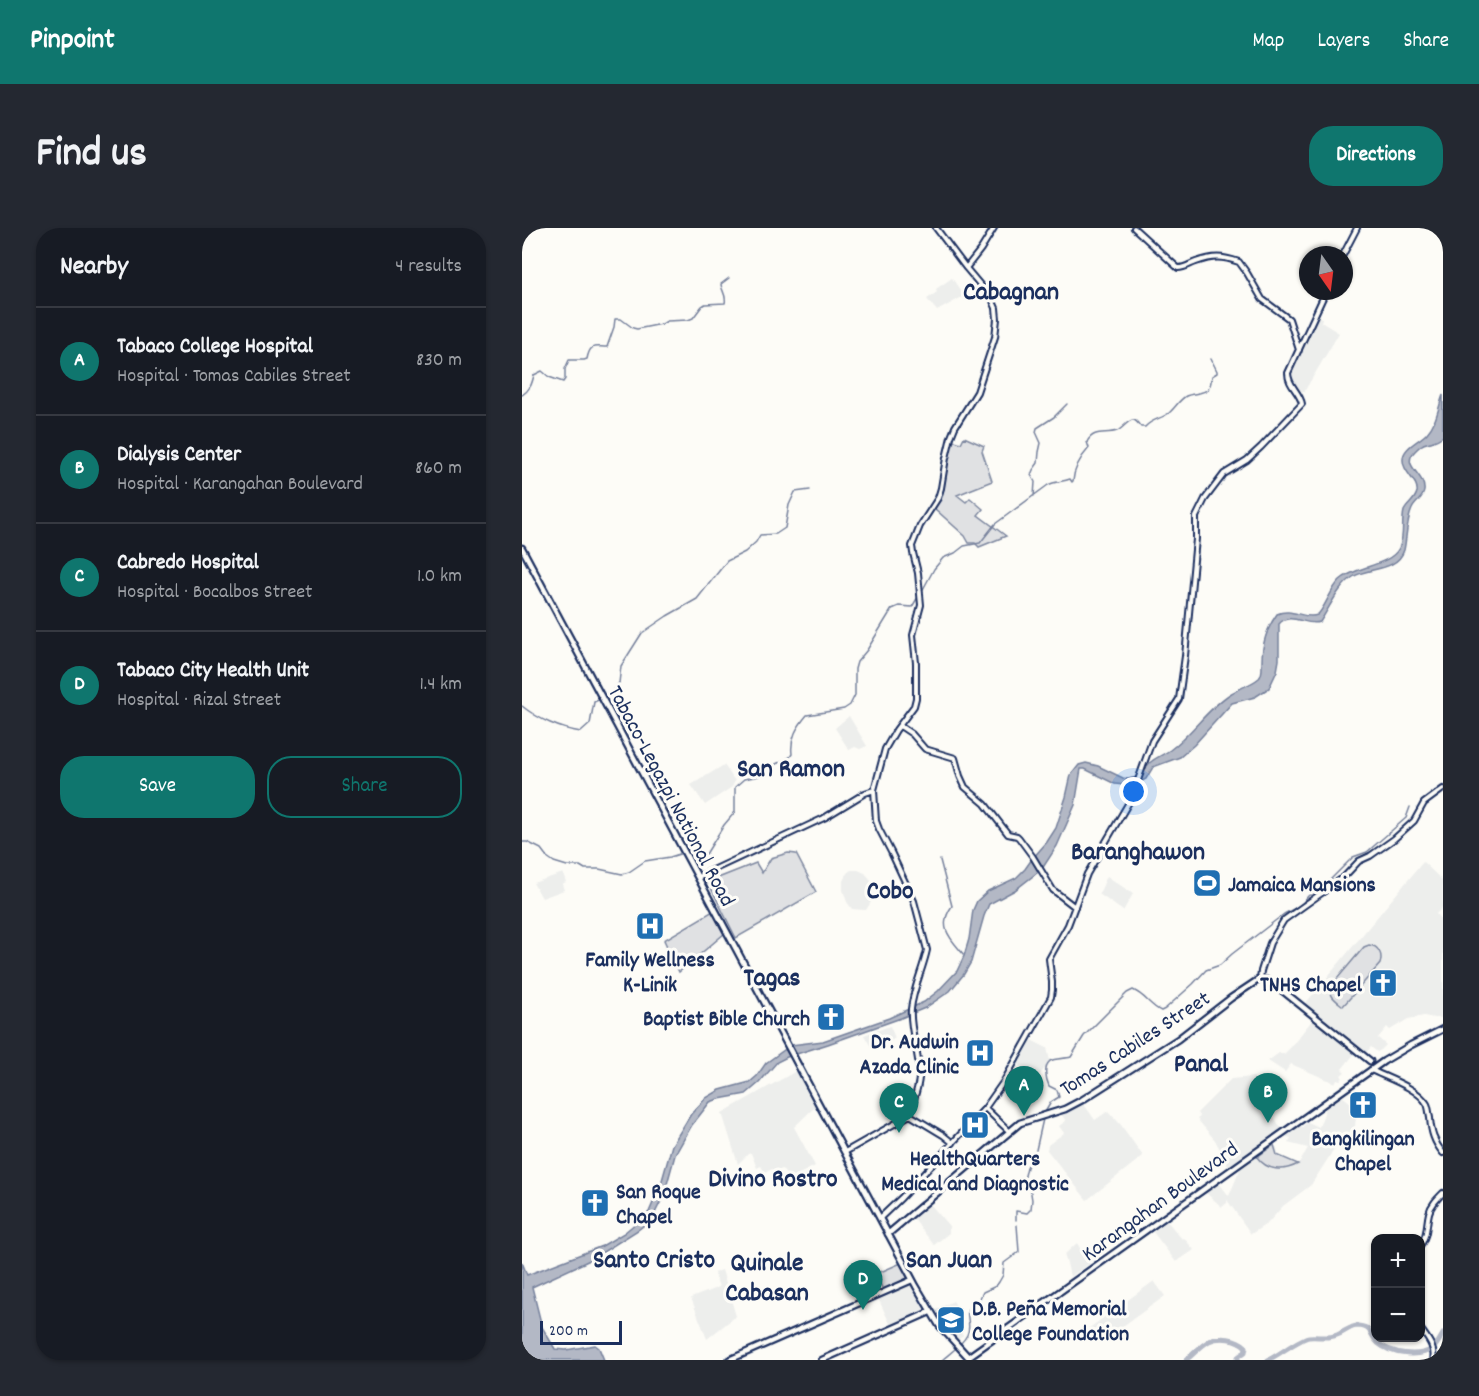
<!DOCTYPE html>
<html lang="en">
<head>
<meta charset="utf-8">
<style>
	body { margin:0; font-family:Dekko,sans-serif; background:#242831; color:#f1f3f6 }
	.controls { position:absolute; right:18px; bottom:18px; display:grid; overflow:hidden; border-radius:12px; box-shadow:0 2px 4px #0004 }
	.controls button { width:54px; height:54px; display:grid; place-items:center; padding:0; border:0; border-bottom:2px solid #363941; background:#171b24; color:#f1f3f6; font:30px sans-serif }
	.compass { position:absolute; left:777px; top:18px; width:54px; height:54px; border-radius:50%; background:#171b24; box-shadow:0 2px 4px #0004; rotate:166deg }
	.scale { position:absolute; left:18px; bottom:15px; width:82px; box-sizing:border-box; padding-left:6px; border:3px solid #1b2f5e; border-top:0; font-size:16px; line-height:21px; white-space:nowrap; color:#1b2f5e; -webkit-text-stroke:4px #fdfcf7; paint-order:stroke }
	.you { position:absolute; left:612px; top:564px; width:21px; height:21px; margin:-15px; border:4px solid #fff; border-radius:50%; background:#1a73e8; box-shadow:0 0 0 9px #1a73e833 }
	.badge { display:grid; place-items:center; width:39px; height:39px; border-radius:50%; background:#0f766e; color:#fff; font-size:20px; font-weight:700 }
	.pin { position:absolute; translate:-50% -50px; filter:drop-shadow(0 2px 3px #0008) }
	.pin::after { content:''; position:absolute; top:32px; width:21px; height:18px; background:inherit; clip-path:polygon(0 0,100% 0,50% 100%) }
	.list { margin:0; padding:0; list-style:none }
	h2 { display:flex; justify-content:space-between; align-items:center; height:78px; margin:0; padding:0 24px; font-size:26px }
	h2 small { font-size:20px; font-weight:400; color:#9ea1a6 }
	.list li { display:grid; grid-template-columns:39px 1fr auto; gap:18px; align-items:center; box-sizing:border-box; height:108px; padding:0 24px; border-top:2px solid #363941 }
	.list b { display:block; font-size:22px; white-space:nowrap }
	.list p { margin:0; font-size:20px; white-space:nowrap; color:#9ea1a6 }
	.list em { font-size:20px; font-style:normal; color:#9ea1a6 }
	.actions { display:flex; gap:12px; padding:18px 24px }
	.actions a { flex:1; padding:14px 0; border:2px solid #0f766e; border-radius:24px; text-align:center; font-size:21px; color:#0f766e }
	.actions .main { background:#0f766e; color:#fff }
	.map { position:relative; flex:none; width:921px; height:1132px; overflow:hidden; border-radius:24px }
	header { display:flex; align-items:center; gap:36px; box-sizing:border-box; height:84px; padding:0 30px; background:#0f766e; color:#fff }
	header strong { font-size:28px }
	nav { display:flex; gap:33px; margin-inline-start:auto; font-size:21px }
	.intro { display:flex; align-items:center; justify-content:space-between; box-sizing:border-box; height:144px; padding:0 36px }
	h1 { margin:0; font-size:42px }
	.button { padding:15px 27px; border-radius:24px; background:#0f766e; color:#fff; font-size:21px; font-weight:700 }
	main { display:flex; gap:36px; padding:0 36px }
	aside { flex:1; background:#171b24; border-radius:24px; box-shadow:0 2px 4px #0004 }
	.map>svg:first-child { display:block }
</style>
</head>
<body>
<header>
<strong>Pinpoint</strong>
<nav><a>Map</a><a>Layers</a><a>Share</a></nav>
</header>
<div class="intro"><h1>Find us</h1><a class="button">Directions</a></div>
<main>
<aside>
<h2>Nearby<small>4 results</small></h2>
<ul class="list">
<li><span class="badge">A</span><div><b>Tabaco College Hospital</b><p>Hospital · Tomas Cabiles Street</p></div><em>830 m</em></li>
<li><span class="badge">B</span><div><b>Dialysis Center</b><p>Hospital · Karangahan Boulevard</p></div><em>860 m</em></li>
<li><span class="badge">C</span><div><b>Cabredo Hospital</b><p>Hospital · Bocalbos Street</p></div><em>1.0 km</em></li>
<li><span class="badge">D</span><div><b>Tabaco City Health Unit</b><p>Hospital · Rizal Street</p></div><em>1.4 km</em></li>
</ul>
<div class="actions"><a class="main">Save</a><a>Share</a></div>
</aside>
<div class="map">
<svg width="921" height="1132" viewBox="0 0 921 1132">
	<rect width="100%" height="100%" fill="#fdfcf7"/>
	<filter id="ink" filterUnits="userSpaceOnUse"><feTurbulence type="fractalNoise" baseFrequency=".0167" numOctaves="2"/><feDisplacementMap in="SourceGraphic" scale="12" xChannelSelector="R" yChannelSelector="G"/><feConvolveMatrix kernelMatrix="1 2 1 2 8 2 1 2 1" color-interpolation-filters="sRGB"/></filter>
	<g filter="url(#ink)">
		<path fill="#edeeec" d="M430 50 442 68 415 83 405 71 415 64 414 61Z
			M795 88 800 90 799 94 817 105 782 164 773 160 768 152 767 144Z
			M327 488 345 518 338 521 333 519 327 522 313 500Z
			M202 537 213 553 210 559 183 577 169 557Z
			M901 634 921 653V679L914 686 921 694V790H912L902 788 886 791 868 802 865 799 856 810 864 817 859 822 855 824 849 819 843 826 783 776Z
			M329 642H336L343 645 348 651 352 662 351 671 344 682H342L330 681 325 674 321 662V653L325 645Z
			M41 645 44 654 40 656 42 662 20 670 11 655Z
			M585 648 611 666 601 683 577 666Z
			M791 791 833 825 820 841 823 844 819 847 821 850 818 852 815 851 813 855 769 836 763 844 746 833 757 825 762 826 769 819Z
			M368 798 373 810 363 817 349 819 342 807Z
			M507 811 525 820 528 833 517 848 494 835Z
			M276 842 295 877 272 899 293 938 267 951 260 941 252 945 250 941 243 945 239 938 235 940 229 925 226 926 216 936 200 885Z
			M731 849 743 859 739 870 760 901 707 939 693 912 675 891 678 889 675 885 709 851Z
			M819 867 836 881V890H834L833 898 809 926 789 957 761 978 746 995 729 1006 705 972V975L700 979 684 965 697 955 707 968 719 939 752 916 755 920 756 927 777 936 787 918 786 920 766 915 769 910 763 908 778 897 780 899 786 894 797 899 805 877Z
			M561 875 573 892 586 883 599 897 621 928 565 972 525 922 526 917 542 905 537 898 544 893 539 886 546 884Z
			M408 976 427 998V1005L412 1017 391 990Z
			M645 993 660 1011 662 1010 672 1022 654 1034 631 1004Z
			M555 1015 562 1027 570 1034 548 1049 545 1035 542 1027Z
			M200 1042 214 1088 185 1111 169 1070 197 1059 192 1045Z
			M632 1053 643 1068 577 1115 566 1101Z
			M388 1056 404 1084 370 1100 356 1070Z
			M431 1073 440 1087 438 1089 441 1096 436 1099 441 1108 434 1113 412 1083Z"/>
		<path fill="#e0e1e3" stroke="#7e88a0" stroke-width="1.5" d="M442 209 462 218 460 223 470 253 435 267 444 274 448 270 461 281 456 287 484 308 457 319 453 315H447L443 308 412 280 422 261 425 230 430 212 439 215Z
			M266 625 274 626 294 664 214 710 186 654 234 635 240 645 249 630Z
			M191 683 203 705 157 744 142 712Z
			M847 717C857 718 861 727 858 736L821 778C814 772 806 768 809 758L842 719Z
			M752 917 755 927 776 936C761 944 745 943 735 929Z
			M379 1035 386 1050 361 1062 354 1046Z"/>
		<path fill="#b3b8c5" stroke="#76819c" stroke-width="1.5" d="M921 167V208C917 211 913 213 909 214 906 215 902 215 900 217 899 217 894 222 893 223 878 238 904 246 902 263 901 271 893 274 890 281 884 294 885 309 882 322 875 344 846 339 831 349 816 359 808 379 798 394 785 399 768 383 757 396V432L755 443 747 460 733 469 710 475 672 517 658 529 631 539 624 551 611 558 593 556 563 541H559L553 577 535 618 520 641 493 662 467 676 462 688 449 734 442 746 428 763 403 780 379 790 306 816 265 829 255 834 237 855 224 866 197 871 188 874 170 897 153 927 142 967 130 991 116 1002 70 1031 10 1059 20 1099 33 1121 44 1122 73 1117 77 1120 82 1132H0V1034L5 1047 80 1018 102 1005 127 984 139 956 150 917 169 886 184 870 198 862 228 854 235 848 244 835 269 817 301 813 367 790 402 774 416 763 435 743 442 728 447 711 451 682 455 673 466 663 494 650 503 641 510 631 525 614 534 600 544 569 549 547 557 537 564 535 576 538 601 550 606 551 619 548C625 532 635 531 648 522 671 505 685 481 708 466 717 460 729 457 737 450 741 446 740 439 740 433 740 415 745 400 755 386 769 379 783 392 795 387 801 384 809 360 818 352 833 338 868 338 877 320 883 308 879 295 882 283 885 276 893 273 895 264 897 253 880 244 881 231 881 219 898 213 905 205 915 194 916 180 921 167Z"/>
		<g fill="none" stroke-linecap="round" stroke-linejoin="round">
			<path stroke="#76819c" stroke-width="1.5" d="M0 167C8 162 10 156 12 147L20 143 27 149 41 154 43 151V141L47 132H62L65 131C68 115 73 119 85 119L92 99 93 91H99L111 100 115 101 140 96 145 93 166 92 171 90 180 78 183 76 203 75C205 67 199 62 199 56L207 50
				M512 268 513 254 509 247 511 242 516 235 517 224 519 215 514 204 515 200 532 189 545 176
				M399 365 412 341 421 330 433 325 442 318 458 315 473 296 526 257C533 253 541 254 548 251L550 254 551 253C552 240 559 229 567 220L565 214C572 201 583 207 595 203 601 201 606 191 612 192 615 193 617 197 619 199H623C630 191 639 191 647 185 653 180 657 172 664 168 670 165 682 166 686 161 689 158 689 153 690 148L695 145V143L689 131
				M0 478C16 491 38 501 59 504L68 496 72 474 87 467 97 455 99 438 120 405 145 388 175 371 205 333 223 324 234 314 238 307 254 306 263 300 267 277 273 264 288 262
				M0 614H5L19 621 25 629 32 634 45 638H58L63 641H77L100 646 107 644 123 633 148 629 167 623 184 626 202 597 213 584V559L222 551 237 548 250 538 268 529 270 526C268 510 275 499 285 487L322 481 328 477 333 467V441L335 434 345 422 370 381 377 378 390 379 396 369
				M418 632 430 678C415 699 428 710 442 727
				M522 886 529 874 537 869 535 862 527 858C524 851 521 839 528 833 533 830 543 831 549 829L562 808 605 765 611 762C623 767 628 778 639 783L643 781 671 756 684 742 698 737 710 726 762 686 779 677 786 668 807 653 831 629 845 624 884 590 888 579
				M494 992V983L505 985 509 981 510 972 508 959 502 952 505 939 514 922 521 891
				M420 1132C428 1125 440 1117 445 1107 452 1094 436 1080 456 1074L461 1064 474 1058 477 1054 481 1047 482 1035 497 1024 495 997"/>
			<path stroke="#b3b8c5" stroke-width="5" d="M664 1132C672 1126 678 1118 687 1113 698 1108 715 1110 724 1119L723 1124 716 1129V1132
				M746 1132C757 1127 778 1110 787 1109 796 1108 806 1111 815 1107 823 1104 828 1098 836 1098 851 1099 848 1108 856 1115 869 1126 896 1130 910 1121 915 1118 918 1111 921 1106"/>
			<g stroke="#1b2f5e" stroke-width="8">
				<path id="secondary" d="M612 0 656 40C663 40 668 36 674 34 691 28 700 28 717 34L725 45 740 71 767 91 777 122
					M821 27 835 0
					M444 40 459 21 472 0
					M378 498 390 506 403 521 433 530 438 548 443 559 463 576 486 606 495 608 497 610 511 629 531 662 553 679
					M176 649 302 590 343 565 352 562
					M738 752 739 743 748 715 762 692 822 649 837 633 848 628 872 611 892 593 902 575 921 561
					M849 842C865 850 896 860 905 876 907 880 907 886 908 890 909 904 912 914 921 925
					M463 880 487 903
					M388 887 421 907 431 915
					M323 924 388 887C390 874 396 863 397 850 399 827 387 804 389 781 391 761 401 741 405 722L392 673 369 624 357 601 354 593 352 562 363 521 374 502 392 478 394 470V435L391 407 399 377 396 345 391 325 390 318 398 298 416 270 419 260 424 230 429 209 433 199 455 164 473 109 475 91 474 80 470 71 444 40 414 0
					M358 990 379 970 463 880 482 853 524 778 529 769 530 762V754L527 731 546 697 565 646 610 569 630 513 657 471 663 428 674 311V289L683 271 702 246 725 232 739 219 780 176C778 164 766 158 766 145L804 63
					M898 1018C906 1007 904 997 907 985 909 977 915 971 921 965
					M898 1100C905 1110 914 1120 911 1132"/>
			</g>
			<g stroke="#1b2f5e" stroke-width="9">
				<path id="primary" d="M0 320 394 1058 417 1097 449 1132
					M366 1006 498 895 543 881 560 872 656 811 709 770 736 752H744L756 759 848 833
					M446 1129 862 833 889 817 921 801
					M207 1132 390 1052
					M300 1132 408 1084"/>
			</g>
			<use href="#secondary" stroke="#fdfcf7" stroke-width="4"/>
			<use href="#primary" stroke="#fdfcf7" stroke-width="4.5"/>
		</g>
	</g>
	<defs>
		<g id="stadium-square" transform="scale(1.5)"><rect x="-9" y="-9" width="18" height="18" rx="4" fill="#1f6fb2" stroke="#fdfcf7"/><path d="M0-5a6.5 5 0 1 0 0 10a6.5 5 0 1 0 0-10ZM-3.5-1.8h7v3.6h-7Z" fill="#fff"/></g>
		<g id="hospital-square" transform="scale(1.5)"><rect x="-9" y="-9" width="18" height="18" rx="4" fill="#1f6fb2" stroke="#fdfcf7"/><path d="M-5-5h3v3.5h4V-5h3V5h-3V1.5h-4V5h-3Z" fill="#fff"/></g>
		<g id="church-square" transform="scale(1.5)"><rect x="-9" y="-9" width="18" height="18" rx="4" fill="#1f6fb2" stroke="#fdfcf7"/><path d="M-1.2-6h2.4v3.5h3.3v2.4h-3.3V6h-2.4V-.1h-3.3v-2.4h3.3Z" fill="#fff"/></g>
		<g id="university-square" transform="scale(1.5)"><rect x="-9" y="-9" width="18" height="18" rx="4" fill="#1f6fb2" stroke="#fdfcf7"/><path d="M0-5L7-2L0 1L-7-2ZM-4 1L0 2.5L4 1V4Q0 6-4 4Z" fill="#fff"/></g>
	</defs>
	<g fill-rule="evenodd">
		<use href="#stadium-square" x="685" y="655"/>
		<use href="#hospital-square" x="128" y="698"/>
		<use href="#church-square" x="861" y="755"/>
		<use href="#church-square" x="309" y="789"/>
		<use href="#hospital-square" x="458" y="825"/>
		<use href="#church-square" x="841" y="877"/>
		<use href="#hospital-square" x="453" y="897"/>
		<use href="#church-square" x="73" y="975"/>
		<use href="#university-square" x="429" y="1092"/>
	</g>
	<g text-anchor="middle" stroke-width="6" stroke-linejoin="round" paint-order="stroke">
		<g font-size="22" fill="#1b2f5e" stroke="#fdfcf7">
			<text transform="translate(151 567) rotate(62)" y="8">Tabaco-Legazpi National Road</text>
			<text transform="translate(612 814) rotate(-33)" y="8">Tomas Cabiles Street</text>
			<text transform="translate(637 972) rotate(-36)" y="8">Karangahan Boulevard</text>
		</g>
		<g font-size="22" font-weight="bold" fill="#1b2f5e" stroke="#fdfcf7" text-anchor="start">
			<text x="706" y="663">Jamaica Mansions</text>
			<text x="128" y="738" text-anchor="middle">Family Wellness<tspan x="128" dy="25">K-Linik</tspan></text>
			<text x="840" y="763" text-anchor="end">TNHS Chapel</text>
			<text x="288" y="797" text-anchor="end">Baptist Bible Church</text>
			<text x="437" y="820" text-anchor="end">Dr. Audwin<tspan x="437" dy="25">Azada Clinic</tspan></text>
			<text x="841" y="917" text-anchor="middle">Bangkilingan<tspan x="841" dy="25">Chapel</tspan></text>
			<text x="453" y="937" text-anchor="middle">HealthQuarters<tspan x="453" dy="25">Medical and Diagnostic</tspan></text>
			<text x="94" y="970">San Roque<tspan x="94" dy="25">Chapel</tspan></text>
			<text x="450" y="1087">D.B. Peña Memorial<tspan x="450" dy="25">College Foundation</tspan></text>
		</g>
		<g font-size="26" font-weight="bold" fill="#1b2f5e" stroke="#fdfcf7">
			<text x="489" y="71">Cabagnan</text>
			<text x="269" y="548">San Ramon</text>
			<text x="616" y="631">Baranghawon</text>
			<text x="368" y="670">Cobo</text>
			<text x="250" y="757">Tagas</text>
			<text x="679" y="843">Panal</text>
			<text x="251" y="958">Divino Rostro</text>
			<text x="132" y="1039">Santo Cristo</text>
			<text x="427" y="1039">San Juan</text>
			<text x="245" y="1042">Quinale<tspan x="245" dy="30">Cabasan</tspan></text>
		</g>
	</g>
</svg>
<div class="controls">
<button>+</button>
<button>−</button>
</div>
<svg class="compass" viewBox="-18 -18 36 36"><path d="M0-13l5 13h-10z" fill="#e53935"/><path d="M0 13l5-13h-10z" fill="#9ea1a6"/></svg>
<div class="scale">200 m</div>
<div class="you"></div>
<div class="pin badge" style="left:502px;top:888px">A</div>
<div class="pin badge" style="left:746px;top:895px">B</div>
<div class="pin badge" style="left:377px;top:905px">C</div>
<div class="pin badge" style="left:341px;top:1082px">D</div>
</div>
</main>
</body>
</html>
